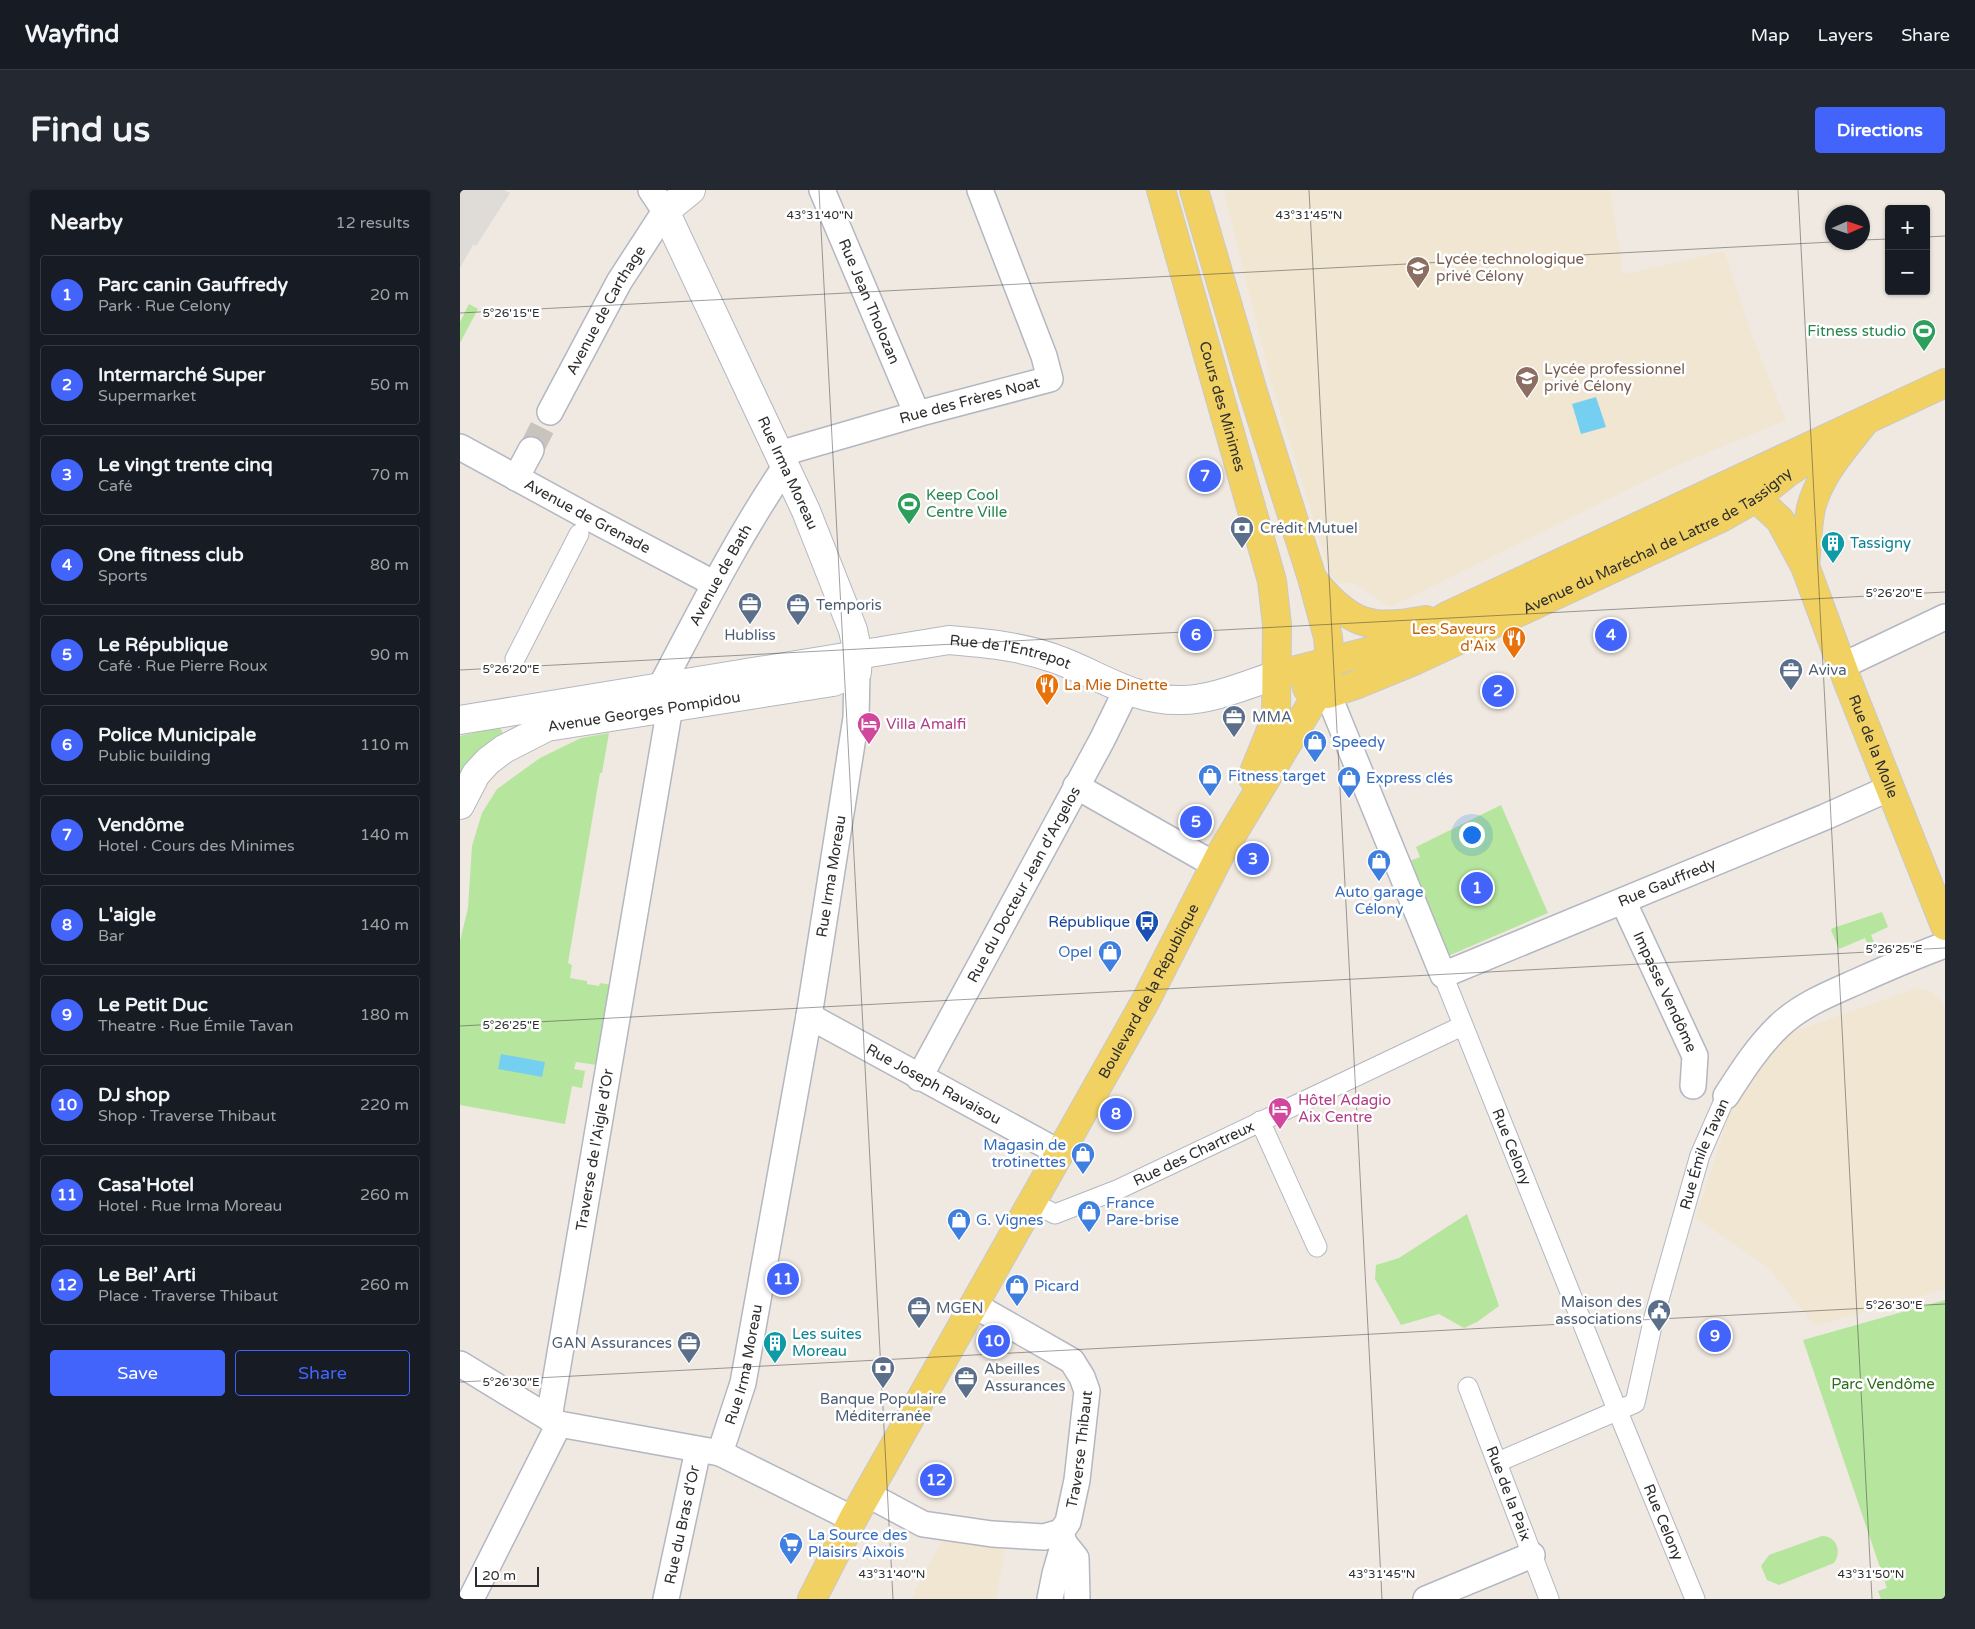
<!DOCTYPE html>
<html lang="en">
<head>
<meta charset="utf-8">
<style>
	body { margin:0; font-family:"Varela Round",sans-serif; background:#242831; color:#f1f3f6 }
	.controls { position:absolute; right:15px; top:15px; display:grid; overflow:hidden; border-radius:5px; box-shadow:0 1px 4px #0004 }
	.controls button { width:45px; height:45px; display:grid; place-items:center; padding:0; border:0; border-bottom:1px solid #363941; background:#171b24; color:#f1f3f6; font:25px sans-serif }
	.compass { position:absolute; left:1365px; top:15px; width:45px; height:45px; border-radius:50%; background:#171b24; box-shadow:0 1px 4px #0004; rotate:87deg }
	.scale { position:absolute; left:15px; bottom:12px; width:64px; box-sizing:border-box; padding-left:5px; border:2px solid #2e2e2e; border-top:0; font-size:14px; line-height:18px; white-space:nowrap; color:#2e2e2e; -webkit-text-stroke:4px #fff; paint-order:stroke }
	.you { position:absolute; left:1011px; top:644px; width:18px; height:18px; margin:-12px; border:4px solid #fff; border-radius:50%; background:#1a73e8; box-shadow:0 0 0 8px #1a73e833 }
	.badge { display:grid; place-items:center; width:32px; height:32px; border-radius:50%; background:#4264fb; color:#fff; font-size:16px; font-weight:700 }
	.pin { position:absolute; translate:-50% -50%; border:2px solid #fff; box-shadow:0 1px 5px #0006 }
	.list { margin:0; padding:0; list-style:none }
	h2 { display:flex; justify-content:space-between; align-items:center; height:65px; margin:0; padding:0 20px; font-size:21px }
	h2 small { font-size:16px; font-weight:400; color:#9ea1a6 }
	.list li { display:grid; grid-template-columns:32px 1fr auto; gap:15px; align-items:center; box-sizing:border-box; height:80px; margin:0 10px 10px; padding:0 10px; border:1px solid #363941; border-radius:5px }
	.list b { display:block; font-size:19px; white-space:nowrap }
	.list p { margin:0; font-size:16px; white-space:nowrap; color:#9ea1a6 }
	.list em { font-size:16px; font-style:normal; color:#9ea1a6 }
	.actions { display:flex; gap:10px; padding:15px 20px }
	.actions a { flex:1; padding:11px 0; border:1px solid #4264fb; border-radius:5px; text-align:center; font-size:18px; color:#4264fb }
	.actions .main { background:#4264fb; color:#fff }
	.map { position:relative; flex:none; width:1485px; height:1409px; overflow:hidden; border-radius:5px }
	header { display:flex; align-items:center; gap:30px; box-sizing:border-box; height:70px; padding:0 25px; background:#171b24; border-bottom:1px solid #363941 }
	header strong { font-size:24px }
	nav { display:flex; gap:28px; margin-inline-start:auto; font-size:18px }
	.intro { display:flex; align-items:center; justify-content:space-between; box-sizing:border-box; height:120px; padding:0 30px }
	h1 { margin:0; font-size:35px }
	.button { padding:12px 22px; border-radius:5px; background:#4264fb; color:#fff; font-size:18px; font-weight:700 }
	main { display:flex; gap:30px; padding:0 30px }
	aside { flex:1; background:#171b24; border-radius:5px; box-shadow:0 1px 4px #0004 }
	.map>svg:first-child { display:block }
</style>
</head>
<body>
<header>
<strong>Wayfind</strong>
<nav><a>Map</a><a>Layers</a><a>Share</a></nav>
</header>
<div class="intro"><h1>Find us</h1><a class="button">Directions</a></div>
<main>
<aside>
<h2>Nearby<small>12 results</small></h2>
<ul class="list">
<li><span class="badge">1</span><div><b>Parc canin Gauffredy</b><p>Park · Rue Celony</p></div><em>20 m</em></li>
<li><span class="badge">2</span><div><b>Intermarché Super</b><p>Supermarket</p></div><em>50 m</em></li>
<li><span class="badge">3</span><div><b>Le vingt trente cinq</b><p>Café</p></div><em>70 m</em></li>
<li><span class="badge">4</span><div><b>One fitness club</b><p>Sports</p></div><em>80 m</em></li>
<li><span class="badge">5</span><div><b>Le République</b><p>Café · Rue Pierre Roux</p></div><em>90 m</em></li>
<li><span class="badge">6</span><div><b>Police Municipale</b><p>Public building</p></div><em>110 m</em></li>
<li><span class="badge">7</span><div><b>Vendôme</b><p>Hotel · Cours des Minimes</p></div><em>140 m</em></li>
<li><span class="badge">8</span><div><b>L'aigle</b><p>Bar</p></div><em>140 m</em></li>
<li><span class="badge">9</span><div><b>Le Petit Duc</b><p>Theatre · Rue Émile Tavan</p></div><em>180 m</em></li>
<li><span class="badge">10</span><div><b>DJ shop</b><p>Shop · Traverse Thibaut</p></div><em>220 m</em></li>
<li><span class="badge">11</span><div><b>Casa'Hotel</b><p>Hotel · Rue Irma Moreau</p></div><em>260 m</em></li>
<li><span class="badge">12</span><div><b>Le Bel’ Arti</b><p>Place · Traverse Thibaut</p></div><em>260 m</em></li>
</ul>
<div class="actions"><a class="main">Save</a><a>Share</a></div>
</aside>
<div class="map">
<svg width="1485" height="1409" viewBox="0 0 1485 1409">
	<rect width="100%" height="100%" fill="#efe9e1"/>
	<path fill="#f0e6d1" d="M764 0H1150L1163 85 1264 61 1293 149 1326 230 1211 278 930 417 894 393H879L871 385 810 188Z
		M1457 798 1472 802 1483 814 1485 819V1099L1355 1136 1309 1078 1236 1028 1273 912 1325 845Z
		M485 1345 546 1351 536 1409H451Z"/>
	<path fill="#b6e59e" d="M9 114 18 119 0 153V132Z
		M40 537 45 550 0 599V546Z
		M149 543 142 583H140L108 773 112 775 110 788 127 791V794L139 796 140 793 153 795 137 875 116 872 114 879 125 881 122 898 112 896 105 934 0 915V751L8 718 12 656 22 623 37 599 80 568 121 548Z
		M1041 615 1088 723 988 766 945 673 960 667 956 657Z
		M1422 722 1428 737 1411 745 1414 752 1408 755 1405 748 1379 759 1371 740 1373 738Z
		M1007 1024 1039 1116 1017 1132 1004 1138 979 1124 941 1135 915 1089 916 1075 939 1068Z
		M1485 1110V1409H1421L1418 1401 1427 1398 1343 1150Z
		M1362 1346C1377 1346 1382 1362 1374 1373L1319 1395 1307 1390 1301 1376 1309 1365Z"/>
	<path fill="#dfdcd8" d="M0 0H44L50 3 16 56 13 55 0 78Z"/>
	<path fill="#75cff0" d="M1136 207 1146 237 1121 244 1112 214Z
		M41 864 85 872 82 887 38 879Z"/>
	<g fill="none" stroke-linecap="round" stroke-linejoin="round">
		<path stroke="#c8c4bd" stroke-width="25" stroke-dasharray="25 12" stroke-linecap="butt" d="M71 260 90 222"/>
		<g stroke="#b4b7c1" stroke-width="21">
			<g id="pedestrian">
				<path d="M55 469 119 344"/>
				<path id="s1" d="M983 785 1156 1217 1235 1409"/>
				<path d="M800 931 857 1057"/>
				<path id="s2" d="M573 1013 595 1024 659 999 1002 836"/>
				<path id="s3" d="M1008 1197 1089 1409"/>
				<path id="s4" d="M1038 1272 1175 1213 1194 1127 1240 965 1266 906"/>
			</g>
		</g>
		<g stroke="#b4b7c1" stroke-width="28">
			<g id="minor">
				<path id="s5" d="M362 0 457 224"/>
				<path id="s6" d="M90 222 159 92 205 21 191 0"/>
				<path id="s7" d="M0 257 130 328 255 394"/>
				<path id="s8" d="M319 264 457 224 590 189 584 166 520 0"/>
				<path d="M56 288 71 260"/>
				<path d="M1382 476 1485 427"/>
				<path id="s9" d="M868 504 983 785 1365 627 1430 598"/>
				<path d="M616 596 755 675"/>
				<path id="s10" d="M1163 711 1235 866 1233 896"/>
				<path id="s11" d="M349 826 600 963"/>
				<path id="s12" d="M459 888 642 550 666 501"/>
				<path d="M1266 906C1282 881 1298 856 1319 836 1341 815 1369 804 1396 792 1425 779 1455 766 1485 755"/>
				<path d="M0 1174 99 1234 260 1263 393 1329"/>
				<path id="s13" d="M89 1228 210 517 201 496C240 422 278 346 325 277"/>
				<path id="s14" d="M260 1263 283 1193 349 826 396 528 397 482"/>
				<path id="s15" d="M407 1304 463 1334 532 1344 584 1347 601 1342 608 1332 617 1290 627 1201 622 1187 612 1171 514 1115"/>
				<path d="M604 1353 616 1368 617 1409"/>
				<path d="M11 1409 99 1234"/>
				<path id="s16" d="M206 1409 238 1260"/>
				<path d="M590 1409 595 1384 604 1353 601 1342"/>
				<path d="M966 1409 1072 1365"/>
			</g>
		</g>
		<g stroke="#b4b7c1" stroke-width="30">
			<g id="tertiary">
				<path id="s17" d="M0 615 16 584 28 571 44 559 87 537 373 492 397 482 398 464 393 440 346 321 205 21 231 0"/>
			</g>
		</g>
		<g stroke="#b4b7c1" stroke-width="30">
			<g id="secondary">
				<path id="s18" d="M0 530 489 450C524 453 559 456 593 468 637 483 673 512 722 510 752 510 788 494 817 485"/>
			</g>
		</g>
		<g stroke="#c9c9c9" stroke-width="30">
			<g id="primary">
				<path id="s19" d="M701 0 812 391 817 435 816 528 792 587"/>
				<path id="s20" d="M1278 306 1296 308 1320 330 1345 376 1389 495 1485 736"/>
				<path d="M1345 376C1347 357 1347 337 1351 318 1359 286 1383 259 1403 234"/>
				<path d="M855 392C890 435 912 441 966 430"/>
				<path d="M817 485 914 460 947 450 989 425 1485 193"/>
				<path id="s21" d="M847 498 858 503 868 504 895 495 956 470 1261 328 1296 308 1327 283 1347 270"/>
				<path id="s22" d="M352 1409 393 1329 685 812 761 663 867 488 870 471 868 447 852 388 793 202 734 0"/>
			</g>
		</g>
		<use href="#pedestrian" stroke="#fff" stroke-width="19"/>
		<use href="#minor" stroke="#fff" stroke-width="25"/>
		<use href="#tertiary" stroke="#fff" stroke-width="28"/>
		<use href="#secondary" stroke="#fff" stroke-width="28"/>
		<use href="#primary" stroke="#f2d163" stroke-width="28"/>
	</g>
	<path fill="none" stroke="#2e2e2e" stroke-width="1" stroke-opacity="0.45" d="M359 0 433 1409M849 0 922 1409M1338 0 1412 1409M1466 47 1485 46M1402 50 1429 49M0 123 1372 52M0 480 1485 402M0 836 1485 758M0 1192 1485 1114"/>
	<defs>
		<g id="school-pin" transform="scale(1.25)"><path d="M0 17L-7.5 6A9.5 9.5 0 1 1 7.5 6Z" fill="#8d6e63" stroke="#fff"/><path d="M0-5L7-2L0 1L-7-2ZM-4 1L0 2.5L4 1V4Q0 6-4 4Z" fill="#fff"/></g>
		<g id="stadium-pin" transform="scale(1.25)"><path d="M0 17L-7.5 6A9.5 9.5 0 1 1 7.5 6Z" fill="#2e9e5b" stroke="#fff"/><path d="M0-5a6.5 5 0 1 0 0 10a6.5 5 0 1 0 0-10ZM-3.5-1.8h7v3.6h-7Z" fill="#fff"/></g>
		<g id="bank-pin" transform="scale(1.25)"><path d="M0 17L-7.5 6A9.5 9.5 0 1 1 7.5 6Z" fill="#5c6f8a" stroke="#fff"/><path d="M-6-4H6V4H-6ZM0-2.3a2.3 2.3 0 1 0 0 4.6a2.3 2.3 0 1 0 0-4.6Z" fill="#fff"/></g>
		<g id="building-pin" transform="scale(1.25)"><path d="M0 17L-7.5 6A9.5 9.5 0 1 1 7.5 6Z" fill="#0f9aa8" stroke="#fff"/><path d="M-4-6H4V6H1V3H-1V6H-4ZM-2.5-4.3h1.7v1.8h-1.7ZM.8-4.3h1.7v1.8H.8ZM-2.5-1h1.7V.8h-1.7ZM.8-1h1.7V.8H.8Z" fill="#fff"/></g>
		<g id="office-pin" transform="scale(1.25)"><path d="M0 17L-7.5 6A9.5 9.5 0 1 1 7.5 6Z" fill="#5c6f8a" stroke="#fff"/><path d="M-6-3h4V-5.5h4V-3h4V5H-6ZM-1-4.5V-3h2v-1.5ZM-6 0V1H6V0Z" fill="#fff"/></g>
		<g id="restaurant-pin" transform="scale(1.25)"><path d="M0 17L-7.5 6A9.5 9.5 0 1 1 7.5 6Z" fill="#e8710a" stroke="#fff"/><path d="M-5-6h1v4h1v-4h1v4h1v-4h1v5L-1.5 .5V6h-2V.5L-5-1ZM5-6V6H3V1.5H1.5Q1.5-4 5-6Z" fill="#fff"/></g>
		<g id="hotel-pin" transform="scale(1.25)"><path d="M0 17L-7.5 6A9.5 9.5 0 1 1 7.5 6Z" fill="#d1479c" stroke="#fff"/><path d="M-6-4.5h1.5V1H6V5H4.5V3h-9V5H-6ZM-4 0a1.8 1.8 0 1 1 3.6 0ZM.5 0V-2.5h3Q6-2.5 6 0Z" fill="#fff"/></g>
		<g id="shop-pin" transform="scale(1.25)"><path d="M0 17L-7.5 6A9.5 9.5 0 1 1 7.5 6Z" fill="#3f7fe0" stroke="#fff"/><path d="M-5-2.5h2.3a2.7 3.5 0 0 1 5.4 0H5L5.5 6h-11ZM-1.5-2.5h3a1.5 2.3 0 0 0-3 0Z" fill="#fff"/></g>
		<g id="bus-pin" transform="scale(1.25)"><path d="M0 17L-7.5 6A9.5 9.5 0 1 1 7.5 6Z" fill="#1a4fb4" stroke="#fff"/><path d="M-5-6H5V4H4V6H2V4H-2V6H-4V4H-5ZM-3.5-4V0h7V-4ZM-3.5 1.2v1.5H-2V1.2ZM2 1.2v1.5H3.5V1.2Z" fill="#fff"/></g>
		<g id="civic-pin" transform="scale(1.25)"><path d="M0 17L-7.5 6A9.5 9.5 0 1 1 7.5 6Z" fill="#5c6f8a" stroke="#fff"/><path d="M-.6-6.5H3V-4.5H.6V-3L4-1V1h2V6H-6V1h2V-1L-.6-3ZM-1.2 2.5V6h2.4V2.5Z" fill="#fff"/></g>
		<g id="supermarket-pin" transform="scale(1.25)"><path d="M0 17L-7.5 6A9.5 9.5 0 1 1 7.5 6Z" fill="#3f7fe0" stroke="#fff"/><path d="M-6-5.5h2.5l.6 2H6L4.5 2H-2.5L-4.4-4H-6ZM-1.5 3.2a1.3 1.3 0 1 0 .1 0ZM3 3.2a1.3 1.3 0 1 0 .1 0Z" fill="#fff"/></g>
	</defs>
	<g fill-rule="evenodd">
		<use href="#school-pin" x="958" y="78"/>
		<use href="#stadium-pin" x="1464" y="141"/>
		<use href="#school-pin" x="1067" y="188"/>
		<use href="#stadium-pin" x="449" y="314"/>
		<use href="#bank-pin" x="782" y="338"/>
		<use href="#building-pin" x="1373" y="353"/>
		<use href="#office-pin" x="290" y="414"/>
		<use href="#office-pin" x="338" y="415"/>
		<use href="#restaurant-pin" x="1054" y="448"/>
		<use href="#office-pin" x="1331" y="480"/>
		<use href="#restaurant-pin" x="587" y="495"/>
		<use href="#office-pin" x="774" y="527"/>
		<use href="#hotel-pin" x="409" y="534"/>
		<use href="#shop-pin" x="855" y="552"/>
		<use href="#shop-pin" x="750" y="586"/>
		<use href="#shop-pin" x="889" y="588"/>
		<use href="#shop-pin" x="919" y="671"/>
		<use href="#bus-pin" x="687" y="732"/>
		<use href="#shop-pin" x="650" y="762"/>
		<use href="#hotel-pin" x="820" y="919"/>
		<use href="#shop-pin" x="623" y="964"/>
		<use href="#shop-pin" x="629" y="1022"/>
		<use href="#shop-pin" x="499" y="1030"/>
		<use href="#shop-pin" x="557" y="1096"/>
		<use href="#office-pin" x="459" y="1118"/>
		<use href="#civic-pin" x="1199" y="1121"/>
		<use href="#office-pin" x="229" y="1153"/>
		<use href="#building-pin" x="315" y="1153"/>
		<use href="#bank-pin" x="423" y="1178"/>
		<use href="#office-pin" x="506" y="1188"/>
		<use href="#supermarket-pin" x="331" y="1354"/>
	</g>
	<g text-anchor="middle" stroke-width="5" stroke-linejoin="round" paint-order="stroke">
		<g font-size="15" fill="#785e54" stroke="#fff" text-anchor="start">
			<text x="976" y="74">Lycée technologique<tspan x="976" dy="17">privé Célony</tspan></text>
			<text x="1084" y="184">Lycée professionnel<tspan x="1084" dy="17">privé Célony</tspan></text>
		</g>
		<g font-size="15" fill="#2e2e2e" stroke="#fff">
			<text dy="5" stroke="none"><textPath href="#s5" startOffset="121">Rue Jean Tholozan</textPath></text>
			<text dy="5" stroke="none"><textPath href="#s6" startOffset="116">Avenue de Carthage</textPath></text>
			<text dy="5" stroke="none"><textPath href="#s8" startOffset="198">Rue des Frères Noat</textPath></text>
			<text dy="5" stroke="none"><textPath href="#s19" startOffset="225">Cours des Minimes</textPath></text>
			<text transform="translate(328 283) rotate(65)" y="5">Rue Irma Moreau</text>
			<text dy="5" stroke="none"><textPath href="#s7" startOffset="145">Avenue de Grenade</textPath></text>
			<text dy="5" stroke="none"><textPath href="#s21" startOffset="386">Avenue du Maréchal de Lattre de Tassigny</textPath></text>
			<text dy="5" stroke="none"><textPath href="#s13" startOffset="870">Avenue de Bath</textPath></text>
			<text dy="5" stroke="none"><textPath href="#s18" startOffset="558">Rue de l'Entrepot</textPath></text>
			<text dy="5" stroke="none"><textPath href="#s17" startOffset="219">Avenue Georges Pompidou</textPath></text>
			<text dy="5" stroke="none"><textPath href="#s20" startOffset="296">Rue de la Molle</textPath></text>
			<text dy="5" stroke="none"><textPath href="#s14" startOffset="588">Rue Irma Moreau</textPath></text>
			<text dy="5" stroke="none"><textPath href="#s9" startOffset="546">Rue Gauffredy</textPath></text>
			<text dy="5" stroke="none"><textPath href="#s12" startOffset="220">Rue du Docteur Jean d'Argelos</textPath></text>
			<text dy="5" stroke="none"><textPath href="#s22" startOffset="695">Boulevard de la République</textPath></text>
			<text dy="5" stroke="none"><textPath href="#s10" startOffset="100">Impasse Vendôme</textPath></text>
			<text dy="5" stroke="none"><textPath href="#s11" startOffset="142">Rue Joseph Ravaisou</textPath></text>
			<text dy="5" stroke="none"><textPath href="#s1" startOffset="185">Rue Celony</textPath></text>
			<text dy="5" stroke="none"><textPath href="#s13" startOffset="272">Traverse de l'Aigle d'Or</textPath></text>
			<text dy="5" stroke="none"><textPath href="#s2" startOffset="176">Rue des Chartreux</textPath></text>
			<text dy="5" stroke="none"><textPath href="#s4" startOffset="408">Rue Émile Tavan</textPath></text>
			<text dy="5" stroke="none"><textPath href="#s14" startOffset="92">Rue Irma Moreau</textPath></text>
			<text dy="5" stroke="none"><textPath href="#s15" startOffset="289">Traverse Thibaut</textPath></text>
			<text dy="5" stroke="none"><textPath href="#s3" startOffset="114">Rue de la Paix</textPath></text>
			<text dy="5" stroke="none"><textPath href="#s1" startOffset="590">Rue Celony</textPath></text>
			<text dy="5" stroke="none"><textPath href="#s16" startOffset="76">Rue du Bras d'Or</textPath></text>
		</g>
		<g font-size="15" fill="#27864d" stroke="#fff" text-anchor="end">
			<text x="1446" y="146">Fitness studio</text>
			<text x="466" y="310" text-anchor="start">Keep Cool<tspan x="466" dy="17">Centre Ville</tspan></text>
		</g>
		<g font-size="15" fill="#4e5e75" stroke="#fff" text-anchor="start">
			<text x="800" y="343">Crédit Mutuel</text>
			<text x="356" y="420">Temporis</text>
			<text x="290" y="450" text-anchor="middle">Hubliss</text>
			<text x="1348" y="485">Aviva</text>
			<text x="792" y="532">MMA</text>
			<text x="1182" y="1117" text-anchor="end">Maison des<tspan x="1182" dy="17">associations</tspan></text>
			<text x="476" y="1123">MGEN</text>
			<text x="212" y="1158" text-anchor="end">GAN Assurances</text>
			<text x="524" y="1184">Abeilles<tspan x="524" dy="17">Assurances</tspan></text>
			<text x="423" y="1214" text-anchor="middle">Banque Populaire<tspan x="423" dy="17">Méditerranée</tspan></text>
		</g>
		<g font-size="15" fill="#0d838f" stroke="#fff" text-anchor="start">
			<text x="1390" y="358">Tassigny</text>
			<text x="332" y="1149">Les suites<tspan x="332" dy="17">Moreau</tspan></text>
		</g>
		<g font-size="15" fill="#c56008" stroke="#fff" text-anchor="end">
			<text x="1036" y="444">Les Saveurs<tspan x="1036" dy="17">d'Aix</tspan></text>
			<text x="604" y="500" text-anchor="start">La Mie Dinette</text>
		</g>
		<g font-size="15" fill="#b23c85" stroke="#fff" text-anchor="start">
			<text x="426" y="539">Villa Amalfi</text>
			<text x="838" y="915">Hôtel Adagio<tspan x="838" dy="17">Aix Centre</tspan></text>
		</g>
		<g font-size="15" fill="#366cbe" stroke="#fff" text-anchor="start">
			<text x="872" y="557">Speedy</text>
			<text x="768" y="591">Fitness target</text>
			<text x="906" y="593">Express clés</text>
			<text x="919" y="707" text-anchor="middle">Auto garage<tspan x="919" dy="17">Célony</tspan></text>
			<text x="632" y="767" text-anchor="end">Opel</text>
			<text x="606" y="960" text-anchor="end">Magasin de<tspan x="606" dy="17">trotinettes</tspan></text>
			<text x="646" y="1018">France<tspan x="646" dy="17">Pare-brise</tspan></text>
			<text x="516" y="1035">G. Vignes</text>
			<text x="574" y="1101">Picard</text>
			<text x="348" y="1350">La Source des<tspan x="348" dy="17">Plaisirs Aixois</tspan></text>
		</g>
		<g font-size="15" fill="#164399" stroke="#fff" text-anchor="end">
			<text x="670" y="737">République</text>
		</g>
		<g font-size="15" fill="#2c6e1b" stroke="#fff">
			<text x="1423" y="1199">Parc Vendôme</text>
		</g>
	</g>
	<g font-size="12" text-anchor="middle" fill="#2e2e2e" stroke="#fff" stroke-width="5" stroke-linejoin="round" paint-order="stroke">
		<text x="360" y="29">43°31'40"N</text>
		<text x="849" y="29">43°31'45"N</text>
		<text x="51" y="127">5°26'15"E</text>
		<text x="1434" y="407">5°26'20"E</text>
		<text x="51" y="483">5°26'20"E</text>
		<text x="1434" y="763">5°26'25"E</text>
		<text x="51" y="839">5°26'25"E</text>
		<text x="1434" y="1119">5°26'30"E</text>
		<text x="51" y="1196">5°26'30"E</text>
		<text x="432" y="1388">43°31'40"N</text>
		<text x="922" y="1388">43°31'45"N</text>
		<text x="1411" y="1388">43°31'50"N</text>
	</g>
</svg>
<div class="controls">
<button>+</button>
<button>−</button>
</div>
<svg class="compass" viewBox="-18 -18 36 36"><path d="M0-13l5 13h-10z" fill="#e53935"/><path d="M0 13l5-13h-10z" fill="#9ea1a6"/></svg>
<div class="scale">20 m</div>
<div class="you"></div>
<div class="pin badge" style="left:1017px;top:698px">1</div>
<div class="pin badge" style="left:1038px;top:501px">2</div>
<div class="pin badge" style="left:793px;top:669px">3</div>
<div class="pin badge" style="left:1151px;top:445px">4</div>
<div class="pin badge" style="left:736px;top:632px">5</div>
<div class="pin badge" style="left:736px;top:445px">6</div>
<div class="pin badge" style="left:745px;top:286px">7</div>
<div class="pin badge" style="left:656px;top:924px">8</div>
<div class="pin badge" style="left:1255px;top:1146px">9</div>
<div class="pin badge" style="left:534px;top:1151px">10</div>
<div class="pin badge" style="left:323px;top:1089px">11</div>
<div class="pin badge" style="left:476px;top:1290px">12</div>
</div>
</main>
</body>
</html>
